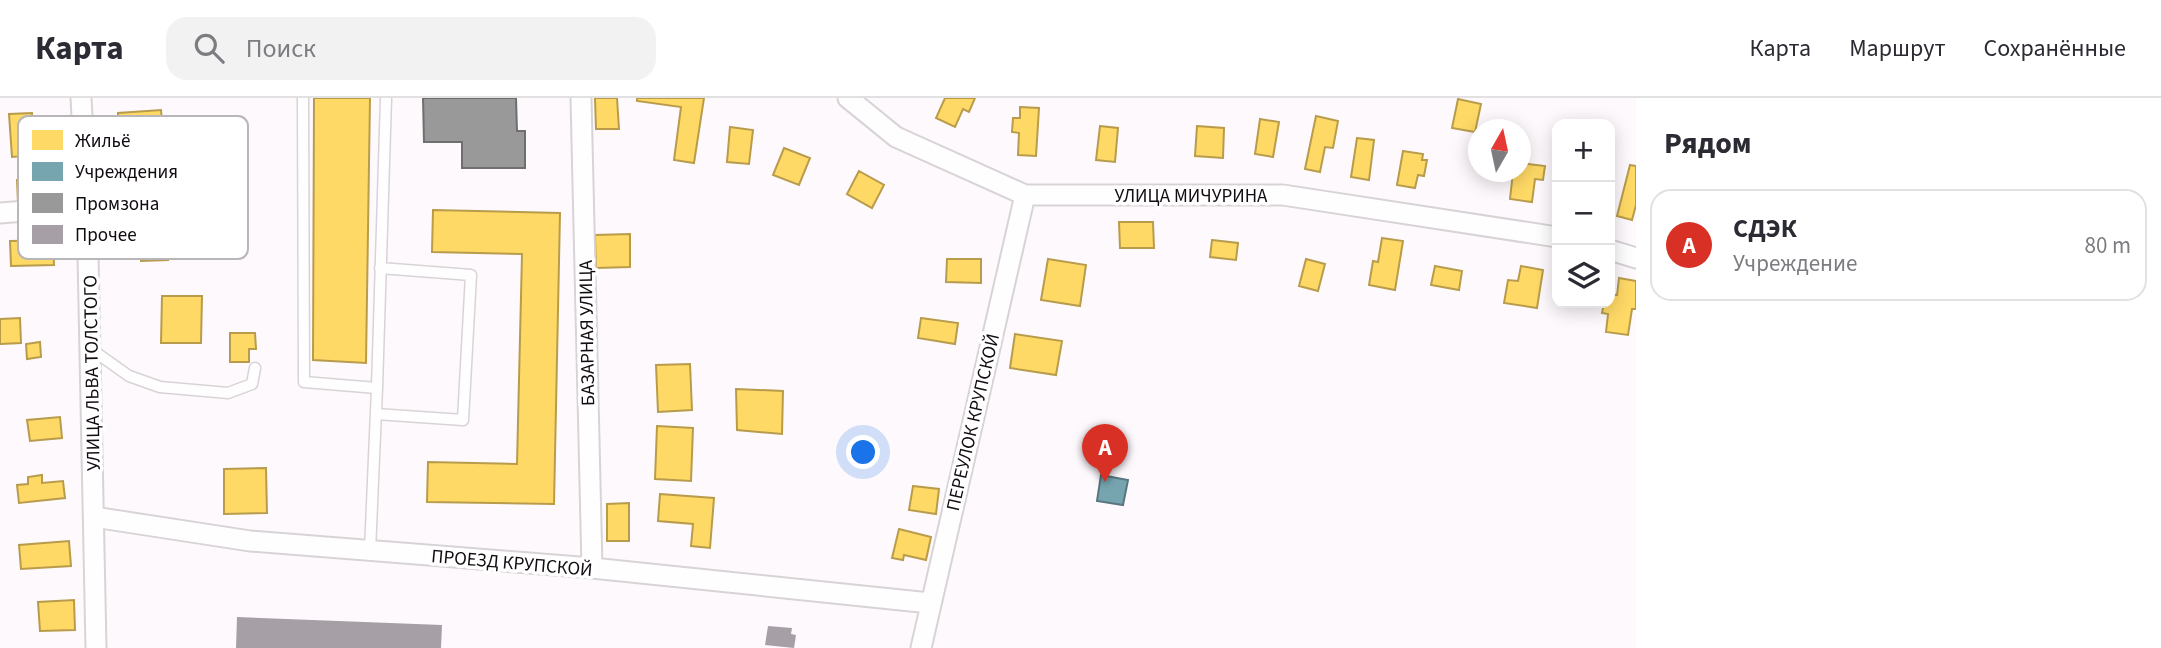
<!DOCTYPE html>
<html lang="ru">
<head>
<meta charset="utf-8">
<style>
	body { margin:0; font-family:"Source Sans 3",sans-serif; background:#f2f2f3; color:#2b2b33 }
	.controls { position:absolute; right:21px; top:21px; display:grid; overflow:hidden; border-radius:14px; box-shadow:0 4px 18px #0003 }
	.controls button { width:63px; height:63px; display:grid; place-items:center; padding:0; border:0; border-bottom:2px solid #e1e1e2; background:#fff; color:#2b2b33; font:35px sans-serif }
	.compass { position:absolute; left:1468px; top:21px; width:63px; height:63px; border-radius:50%; background:#fff; box-shadow:0 4px 18px #0003; rotate:9deg }
	.you { position:absolute; left:864px; top:355px; width:24px; height:24px; margin:-18px; border:5px solid #fff; border-radius:50%; background:#1a73e8; box-shadow:0 0 0 10px #1a73e833 }
	.badge { display:grid; place-items:center; width:46px; height:46px; border-radius:50%; background:#d93025; color:#fff; font-size:23px; font-weight:700 }
	.pin { position:absolute; translate:-50% -58px; filter:drop-shadow(0 2px 4px #0008) }
	.pin::after { content:''; position:absolute; top:37px; width:24px; height:21px; background:inherit; clip-path:polygon(0 0,100% 0,50% 100%) }
	.list { margin:0; padding:0; list-style:none }
	h2 { display:flex; justify-content:space-between; align-items:center; height:91px; margin:0; padding:0 28px; font-size:30px }
	h2 small { font-size:23px; font-weight:400; color:#7c7c81 }
	.list li { display:grid; grid-template-columns:46px 1fr auto; gap:21px; align-items:center; box-sizing:border-box; height:112px; margin:0 14px 14px; padding:0 14px; border:2px solid #e1e1e2; border-radius:21px }
	.list b { display:block; font-size:26px; white-space:nowrap }
	.list p { margin:0; font-size:23px; white-space:nowrap; color:#7c7c81 }
	.list em { font-size:23px; font-style:normal; color:#7c7c81 }
	.icon { flex:none; width:38px; height:38px; fill:none; stroke:currentColor; stroke-width:2; stroke-linecap:round; stroke-linejoin:round }
	.map { position:relative; flex:none; width:1636px; height:550px; overflow:hidden }
	header { display:flex; align-items:center; gap:42px; box-sizing:border-box; height:98px; padding:0 35px; background:#fff; border-bottom:2px solid #e1e1e2 }
	header strong { font-size:33px }
	nav { display:flex; gap:38px; margin-inline-start:auto; font-size:24px }
	.search { width:490px; height:63px; background:#f2f2f3; display:flex; align-items:center; gap:18px; box-sizing:border-box; padding:0 24px; border-radius:21px; color:#7c7c81; font-size:26px }
	main { display:flex }
	aside { flex:1; background:#fff }
	.map>svg:first-child { display:block }
</style>
</head>
<body>
<header>
<strong>Карта</strong>
<div class="search"><svg class="icon" aria-label="search" viewBox="0 0 24 24"><circle cx="10" cy="10" r="6"/><path d="M15 15l6 6"/></svg>Поиск</div>
<nav><a>Карта</a><a>Маршрут</a><a>Сохранённые</a></nav>
</header>
<main>
<div class="map">
<svg width="1636" height="550" viewBox="0 0 1636 550">
	<rect width="100%" height="100%" fill="#fef9fd"/>
	<path fill="#ffd966" stroke="#b89c4c" stroke-width="2" d="M314 0H370L366 265 313 262Z
		M595 0H617L619 31H596Z
		M637 0H704L694 65 674 62 681 9 637 3Z
		M945 0H975L969 14 963 11 955 29 936 20Z
		M1458 1 1481 6 1475 34 1452 30Z
		M1020 9 1039 10 1036 58 1018 57 1019 35 1012 34 1013 20H1020Z
		M161 12 163 36 119 39 118 15Z
		M32 15 33 27 40 26 41 40H34L35 57 12 59 9 16Z
		M1316 18 1338 23 1333 50 1325 49 1320 74 1305 71Z
		M1260 21 1279 24 1273 59 1255 56Z
		M1100 28 1118 30 1115 64 1096 62Z
		M1197 28 1224 30 1223 60 1195 58Z
		M730 29 753 32 749 66 727 64Z
		M1357 40 1374 42 1369 82 1351 79Z
		M784 50 810 60 799 87 773 77Z
		M1403 53 1423 56 1422 62H1427L1424 78 1418 77 1415 90 1397 87Z
		M1520 65 1545 68 1543 82 1535 81 1532 104 1510 101 1513 74H1520Z
		M1630 67 1636 68V107L1632 122 1617 118Z
		M859 73 884 87 872 110 847 96Z
		M39 81 41 104 18 105 17 82Z
		M433 112 560 115 554 406 427 404 428 364 517 366 522 156 432 154Z
		M1119 124H1153L1154 150H1120Z
		M184 130V149H167L168 162 141 163 140 152 128 153 127 132Z
		M630 136V169L596 170 595 137Z
		M1382 140 1403 143 1395 192 1369 187 1373 163 1378 164Z
		M53 142 54 167 11 168 10 143Z
		M1212 142 1238 145 1236 162 1210 159Z
		M947 161H981V185L946 184Z
		M1048 161 1086 167 1080 208 1041 202Z
		M1306 161 1325 166 1318 193 1299 188Z
		M1435 168 1462 173 1459 192 1431 187Z
		M1521 168 1543 172 1537 210 1504 205 1508 182 1518 183Z
		M1619 180 1636 183V211H1632L1628 237 1606 234 1608 216 1602 215 1604 205H1610V196L1617 197Z
		M162 198H202L201 245H161Z
		M20 220 21 245 0 246V221Z
		M921 220 958 225 955 246 918 240Z
		M230 235H255L256 251H249V264H230Z
		M1015 236 1062 243 1056 277 1010 270Z
		M40 244 41 259 27 261 26 246Z
		M690 266 692 312 658 314 656 267Z
		M736 291 783 293 782 336 737 332Z
		M60 319 62 340 30 343 27 322Z
		M657 328 693 330 691 383 655 381Z
		M266 370 267 415 224 416V371Z
		M42 377V385L63 383 65 400 19 405 17 387 28 386V379Z
		M913 388 939 391 936 416 909 412Z
		M660 396 714 400 710 450 691 448 693 426 658 423Z
		M629 405V443H607V406Z
		M899 431 931 439 926 462 904 457 903 462 892 460Z
		M69 443 71 468 21 471 19 447Z
		M74 502 75 532 40 533 38 504Z"/>
	<path fill="#76a5af" stroke="#587780" stroke-width="2" d="M1101 377 1128 382 1123 407 1097 403Z"/>
	<path fill="#999" stroke="#706f70" stroke-width="2" d="M423 0H516L517 33H525V70H462V44H424Z"/>
	<path fill="#a79fa6" d="M237 519 442 527 441 550H236Z
		M768 528 792 530 791 536 796 537 794 550 765 547Z"/>
	<g fill="none" stroke-linecap="round" stroke-linejoin="round">
		<g stroke="#d8d3d7" stroke-width="13">
			<path id="lane" d="M303 0 304 284 377 290 370 453
				M91 251 129 278 160 289 228 295 252 286 255 270
				M377 290 386 0
				M376 316 463 322 471 177 380 170"/>
		</g>
		<g stroke="#d8d3d7" stroke-width="23">
			<path id="street" d="M81 0 87 108 96 550
				M581 0 592 470
				M848 0 896 39 1025 97H1283L1557 139
				M0 115 87 108
				M1610 152 1636 160
				M94 419 250 443 592 470 930 505
				M921 550 1025 97"/>
		</g>
		<use href="#lane" stroke="#fffeff" stroke-width="10"/>
		<use href="#street" stroke="#fffeff" stroke-width="19"/>
	</g>
	<g text-anchor="middle" stroke-width="7" stroke-linejoin="round" paint-order="stroke">
		<g font-size="19" fill="#110c11" stroke="#fff">
			<text x="1191" y="104">УЛИЦА МИЧУРИНА</text>
			<text transform="translate(586 235) rotate(-91)" y="7">БАЗАРНАЯ УЛИЦА</text>
			<text transform="translate(91 275) rotate(-91)" y="7">УЛИЦА ЛЬВА ТОЛСТОГО</text>
			<text transform="translate(972 324) rotate(-77)" y="7">ПЕРЕУЛОК КРУПСКОЙ</text>
			<text transform="translate(512 464) rotate(5)" y="7">ПРОЕЗД КРУПСКОЙ</text>
		</g>
	</g>
	<rect x="18" y="18" width="230" height="143" rx="10" fill="#fff" stroke="#b8b6b8" stroke-width="2"/>
	<rect x="32" y="32" width="31" height="20" fill="#ffd966"/>
	<rect x="32" y="64" width="31" height="19" fill="#76a5af"/>
	<rect x="32" y="95" width="31" height="20" fill="#999"/>
	<rect x="32" y="127" width="31" height="19" fill="#a79fa6"/>
	<g font-size="19" fill="#110c11">
		<text x="75" y="49">Жильё</text>
		<text x="75" y="80">Учреждения</text>
		<text x="75" y="112">Промзона</text>
		<text x="75" y="143">Прочее</text>
	</g>
</svg>
<div class="controls">
<button>+</button>
<button>−</button>
<button><svg class="icon" aria-label="layers" viewBox="0 0 24 24"><path d="M12 4l9 5-9 5-9-5zM3 14l9 5 9-5"/></svg></button>
</div>
<svg class="compass" viewBox="-18 -18 36 36"><path d="M0-13l5 13h-10z" fill="#e53935"/><path d="M0 13l5-13h-10z" fill="#7c7c81"/></svg>
<div class="you"></div>
<div class="pin badge" style="left:1105px;top:384px">A</div>
</div>
<aside>
<h2>Рядом<small></small></h2>
<ul class="list">
<li><span class="badge">A</span><div><b>СДЭК</b><p>Учреждение</p></div><em>80 m</em></li>
</ul>
</aside>
</main>
</body>
</html>
